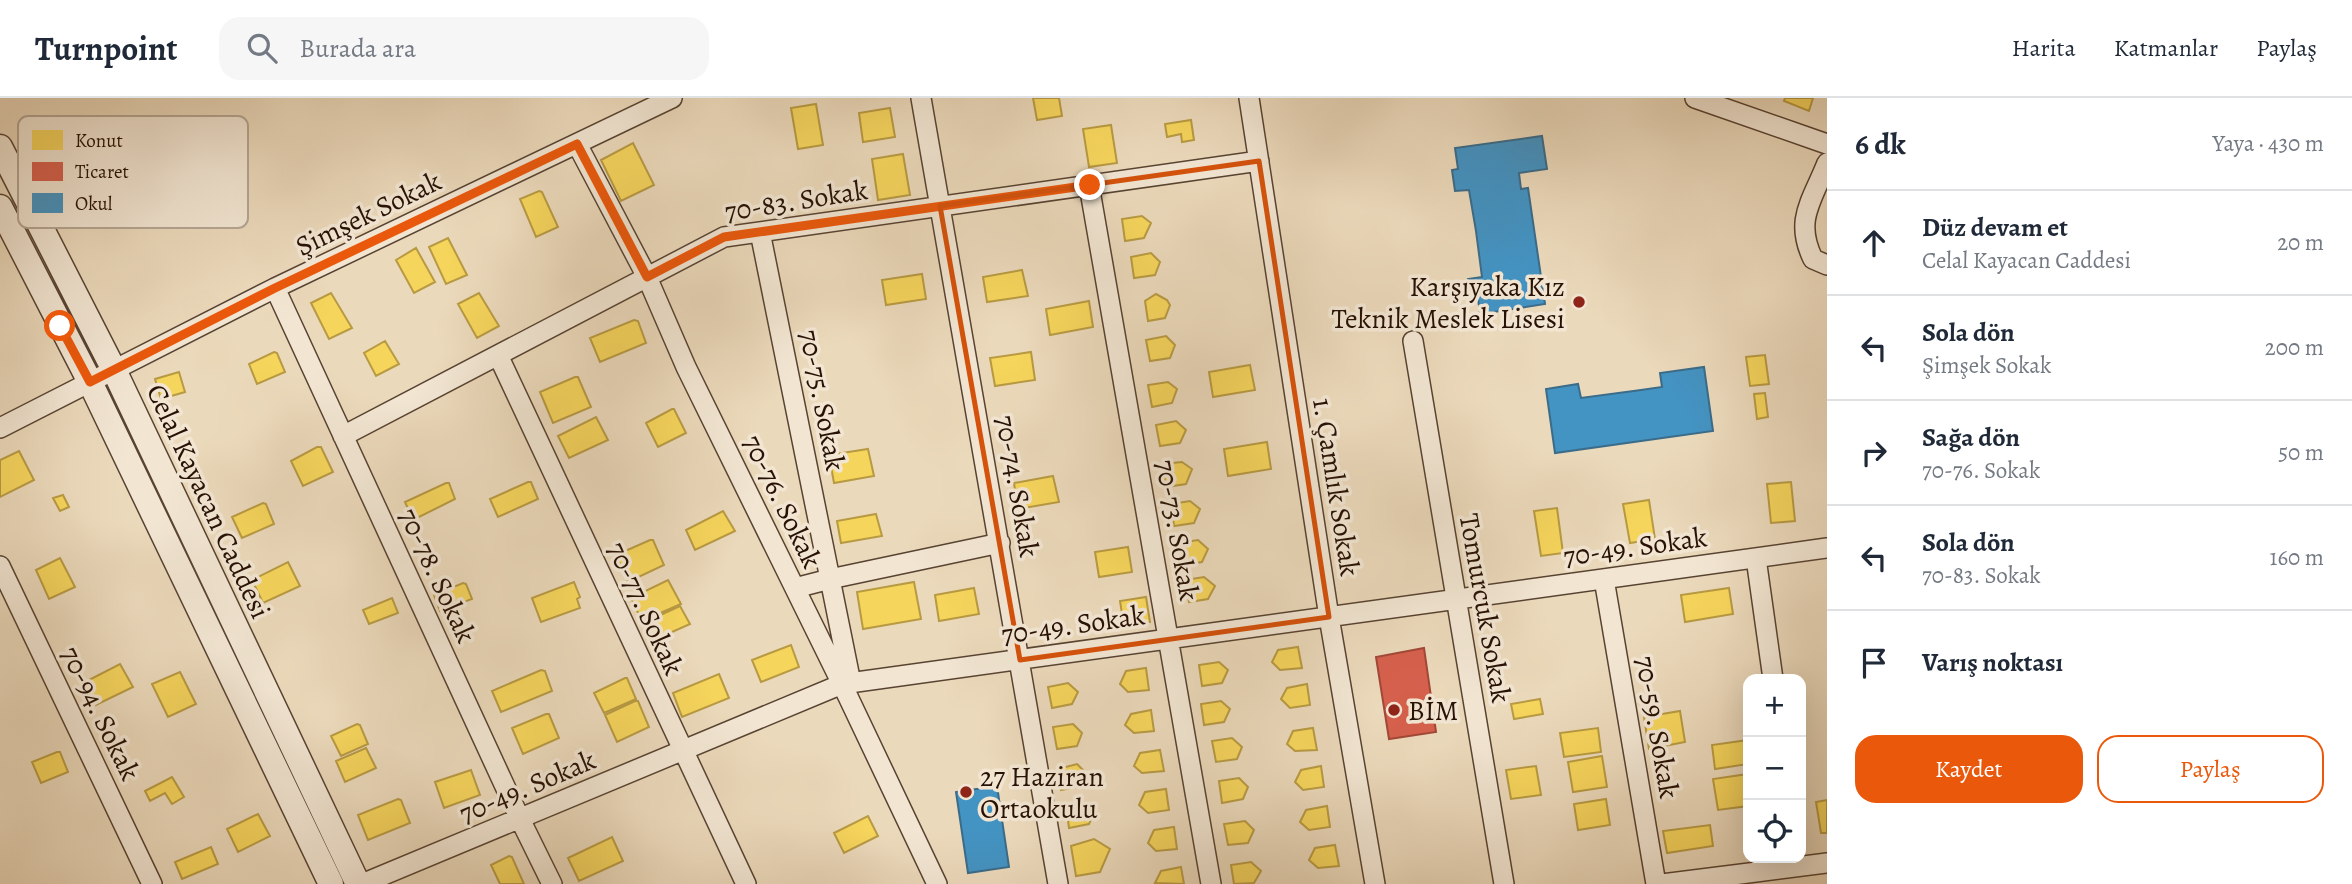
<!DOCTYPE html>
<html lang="tr">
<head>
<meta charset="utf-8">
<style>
	body { margin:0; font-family:Alegreya,serif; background:#f6f6f7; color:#1f2937 }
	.controls { position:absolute; right:21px; bottom:21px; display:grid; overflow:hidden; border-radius:14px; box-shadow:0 7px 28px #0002 }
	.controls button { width:63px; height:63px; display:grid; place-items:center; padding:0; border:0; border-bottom:2px solid #e0e1e3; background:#fff; color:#1f2937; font:35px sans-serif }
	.stop { position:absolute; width:21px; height:21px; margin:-16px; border:5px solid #ea580c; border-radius:50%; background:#fff }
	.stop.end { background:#ea580c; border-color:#fff; box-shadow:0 2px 7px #0008 }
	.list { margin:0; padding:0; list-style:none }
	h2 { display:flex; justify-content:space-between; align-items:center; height:91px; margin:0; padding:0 28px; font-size:30px }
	h2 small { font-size:23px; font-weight:400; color:#747a83 }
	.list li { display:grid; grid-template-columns:46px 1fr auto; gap:21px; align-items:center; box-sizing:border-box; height:105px; padding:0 28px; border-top:2px solid #e0e1e3 }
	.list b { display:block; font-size:26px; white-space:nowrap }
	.list p { margin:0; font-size:23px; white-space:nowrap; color:#747a83 }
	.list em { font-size:23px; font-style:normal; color:#747a83 }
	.actions { display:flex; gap:14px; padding:21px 28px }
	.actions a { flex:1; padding:16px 0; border:2px solid #ea580c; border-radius:21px; text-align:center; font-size:24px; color:#ea580c }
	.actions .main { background:#ea580c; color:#fff }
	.icon { flex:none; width:38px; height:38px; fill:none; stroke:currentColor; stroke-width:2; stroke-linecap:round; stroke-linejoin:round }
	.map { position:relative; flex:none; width:1827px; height:786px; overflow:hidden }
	header { display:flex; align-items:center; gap:42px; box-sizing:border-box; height:98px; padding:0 35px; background:#fff; border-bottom:2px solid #e0e1e3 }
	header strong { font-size:33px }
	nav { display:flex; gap:38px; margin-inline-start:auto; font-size:24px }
	.search { width:490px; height:63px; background:#f6f6f7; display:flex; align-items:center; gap:18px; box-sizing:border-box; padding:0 24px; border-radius:21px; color:#747a83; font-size:26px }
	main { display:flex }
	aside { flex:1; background:#fff }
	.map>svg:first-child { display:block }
</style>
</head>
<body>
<header>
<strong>Turnpoint</strong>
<div class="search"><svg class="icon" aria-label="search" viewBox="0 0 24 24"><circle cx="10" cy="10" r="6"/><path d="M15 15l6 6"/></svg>Burada ara</div>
<nav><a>Harita</a><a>Katmanlar</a><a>Paylaş</a></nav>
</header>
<main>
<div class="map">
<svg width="1827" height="786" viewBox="0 0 1827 786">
	<rect width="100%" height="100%" fill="#ebd9bb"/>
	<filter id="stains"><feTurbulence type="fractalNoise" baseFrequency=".00286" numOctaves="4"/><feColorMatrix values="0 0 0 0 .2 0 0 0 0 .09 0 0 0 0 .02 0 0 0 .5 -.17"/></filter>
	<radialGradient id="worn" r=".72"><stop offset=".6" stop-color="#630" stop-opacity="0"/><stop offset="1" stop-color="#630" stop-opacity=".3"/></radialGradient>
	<path fill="#f6d55c" stroke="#b89a42" stroke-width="2" d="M1033 0H1059L1062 18 1037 22Z
		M1785 0H1813L1809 13 1784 3Z
		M816 6 823 47 798 51 791 10Z
		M890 10 895 39 863 44 859 15Z
		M1191 22 1194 42 1182 44 1181 36 1167 39 1165 26Z
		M1111 27 1117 65 1089 69 1083 31Z
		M633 45 654 87 621 103 601 62Z
		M903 56 910 97 878 102 872 61Z
		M539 93 542 94 558 129 536 139 520 101Z
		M1142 118 1151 125 1144 140 1125 143 1122 121Z
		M448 140 467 177 446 186 429 149Z
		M416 150 435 184 414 195 396 162Z
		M1151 155 1160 164 1155 177 1134 180 1131 159Z
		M1022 172 1028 198 987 204 983 179Z
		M922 176 926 201 886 207 882 182Z
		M331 195 352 230 329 241 311 205Z
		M479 195 499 228 477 240 458 206Z
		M1156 196 1167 202 1170 207 1165 220 1148 223 1145 203Z
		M1089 203 1093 229 1050 237 1046 211Z
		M634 222 638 223 646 245 600 264 590 240Z
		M1166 238 1175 247 1170 260 1150 263 1146 242Z
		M385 243 399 266 376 278 364 255Z
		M274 254 277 255 285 274 257 286 249 266Z
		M1031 254 1035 282 995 288 990 260Z
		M1765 257 1769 286 1750 288 1746 259Z
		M1250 267 1255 292 1213 299 1209 274Z
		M179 274 185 294 161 301 155 281Z
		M575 279H578L591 309 553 325 540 294Z
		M1168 284 1177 291 1172 305 1152 309 1148 287Z
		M1765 295 1768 319 1757 321 1754 296Z
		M672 311H674L686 335 658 349 646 325Z
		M596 319 608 342 569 360 558 338Z
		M1176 323 1186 332 1180 345 1160 348 1156 327Z
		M1267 344 1271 371 1228 378 1224 351Z
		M317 349H321L333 374 303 388 291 363Z
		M868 351 874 378 834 385 829 357Z
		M19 353 34 382 0 399V362Z
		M1182 364 1192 371 1186 386 1166 389 1162 366Z
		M1053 378 1059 404 1018 411 1014 385Z
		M528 384H531L538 401 498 419 490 401Z
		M1791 384 1795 423 1771 425 1767 386Z
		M446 385H449L455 401 413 422 405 404Z
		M63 397 69 409 60 413 53 400Z
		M1649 402 1655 441 1630 445 1623 406Z
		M1190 403 1200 411 1194 425 1174 428 1171 406Z
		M263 405 266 406 274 426 242 440 232 419Z
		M1557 410 1563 455 1541 458 1534 413Z
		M723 413 735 433 695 452 686 432Z
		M876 416 882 438 841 445 837 423Z
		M650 442H653L664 467 628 484 616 457Z
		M1198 442 1208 451 1202 464 1182 467 1179 445Z
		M1128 449 1132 474 1099 479 1095 454Z
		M60 460 75 489 49 501 36 472Z
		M288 464 300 488 263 505 252 482Z
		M1204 479 1215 488 1208 501 1189 504 1185 482Z
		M668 482 681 506 642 523 631 500Z
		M574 484 580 499 577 501 580 510 541 524 532 500Z
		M914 484 921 521 863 531 857 494Z
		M463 485 466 486 472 501 440 513 434 497Z
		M974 490 979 516 939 523 935 497Z
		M1729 490 1733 516 1685 524 1681 497Z
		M1146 499 1150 524 1124 528 1120 503Z
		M392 500 398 515 369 526 363 512Z
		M680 508 690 526 652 543 643 525Z
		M791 547 799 569 761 584 752 562Z
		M1298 549 1302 570 1280 572 1272 564 1278 552Z
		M1219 564 1228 572 1222 585 1202 588 1199 567Z
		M120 566 133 589 96 607 85 584Z
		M1146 570 1149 592 1128 594 1120 586 1126 573Z
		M541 572 545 573 552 593 501 614 492 593Z
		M180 574 196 606 168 619 152 586Z
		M719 576 729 600 682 619 673 595Z
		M625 580H627L636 601 604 615 594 595Z
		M1068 585 1078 594 1072 606 1052 610 1048 589Z
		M1307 586 1310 607 1290 610 1281 601 1287 590Z
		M1540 601 1543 616 1514 621 1511 606Z
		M635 603H638L649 629 617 644 605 617Z
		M1221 603 1230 611 1224 624 1204 627 1201 606Z
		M1151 612 1154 633 1134 635 1125 627 1131 616Z
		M1680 613 1685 644 1649 651 1644 619Z
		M546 616H549L559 640 523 656 512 630Z
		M357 626 360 627 368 646 341 658 331 638Z
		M1073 626 1082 635 1077 648 1057 651 1053 629Z
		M1313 630 1317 652 1295 653 1287 646 1293 633Z
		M1598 630 1601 654 1564 659 1560 635Z
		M1232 640 1242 649 1237 661 1216 664 1212 643Z
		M1748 642V666L1715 671 1712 647Z
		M366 650 376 670 345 684 336 663Z
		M1160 652 1164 673 1142 675 1134 668 1140 655Z
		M57 654H60L68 674 41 685 32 664Z
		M1602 658 1607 689 1573 694 1568 664Z
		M1077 666 1087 676 1081 688 1061 692 1058 671Z
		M1321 668 1324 689 1303 692 1295 684 1301 672Z
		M1536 668 1541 697 1511 701 1506 672Z
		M471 672 480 697 444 710 435 684Z
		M1748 676V708L1718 712 1713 681Z
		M172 679 184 699 172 706 165 695 150 703 145 693Z
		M1239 680 1248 689 1243 701 1222 705 1219 683Z
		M1166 691 1169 712 1148 715 1139 707 1145 694Z
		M398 701 401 702 410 725 368 742 358 717Z
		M1606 701 1610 727 1578 732 1574 706Z
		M1827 702V735H1821L1816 704Z
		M1086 705 1095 712 1089 726 1069 730 1066 708Z
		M1327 708 1330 729 1309 732 1300 724 1306 712Z
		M258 716 270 738 238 754 227 731Z
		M868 718 878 738 844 755 834 735Z
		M1245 723 1254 732 1248 745 1228 747 1224 726Z
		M1710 727 1713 748 1667 755 1663 733Z
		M1174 729 1177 751 1156 753 1148 745 1154 732Z
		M612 739 623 763 579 783 568 760Z
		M1094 741 1110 751 1100 774 1076 778 1071 748Z
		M1335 747 1339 768 1318 770 1309 762 1315 750Z
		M211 749 218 766 182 781 175 764Z
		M509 758 512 759 524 786H500L491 767Z
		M1251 764 1261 773 1254 785 1234 786 1231 767Z
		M1181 769 1184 786 1155 785 1161 773Z"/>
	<path fill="#d6604d" stroke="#a24837" stroke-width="2" d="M1424 550 1436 634 1389 641 1376 559Z"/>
	<path fill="#4393c3" stroke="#3b6c8a" stroke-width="2" d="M1542 38 1547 71 1519 75 1521 91 1528 90 1545 206 1480 216 1478 200H1471L1468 181 1482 179 1476 133 1469 92 1455 93 1452 72 1458 71 1455 50Z
		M1704 269 1713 333 1555 355 1546 291 1578 286 1581 300 1641 292 1662 289 1660 275Z
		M997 688 1009 769 968 775 956 694Z"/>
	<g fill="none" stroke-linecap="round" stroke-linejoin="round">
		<g stroke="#584332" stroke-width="22">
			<path id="minor" d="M921 0 1058 786
				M1249 0 1329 519 1375 786
				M1695 0 1827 46
				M577 46 647 179 686 269 842 586 937 786
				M1827 65C1812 103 1794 122 1813 161L1827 167
				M1089 87 1211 786
				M760 134 851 585
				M275 190 520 721 552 786
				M1413 243 1504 786
				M498 257 746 786
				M0 330 275 190 672 0
				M343 338 724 139 1259 63
				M1756 460 1773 581
				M0 468 152 786
				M1604 481 1656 786
				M795 490 830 481 1000 445
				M362 786 842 586 1827 450
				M1662 786 1827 765"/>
		</g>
		<g stroke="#584332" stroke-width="27">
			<path id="tertiary" d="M0 49 114 272 358 786
				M0 109 90 284 331 786"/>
		</g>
		<use href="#minor" stroke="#f2e6d3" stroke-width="19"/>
		<use href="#tertiary" stroke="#f2e6d3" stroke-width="24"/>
	</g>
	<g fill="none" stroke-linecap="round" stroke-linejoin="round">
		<path stroke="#ea580c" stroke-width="9" d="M60 228 90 284 275 190 577 46 647 179 724 139 1090 87"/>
	</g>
	<path fill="none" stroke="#d5520b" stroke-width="5" stroke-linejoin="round" d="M1259 63 1329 519 1020 562 940 108Z"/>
	<g fill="#8f2418" stroke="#f2e6d3" stroke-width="2.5">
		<circle cx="1579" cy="204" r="7"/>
		<circle cx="1394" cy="612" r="7"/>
		<circle cx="966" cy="694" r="7"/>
	</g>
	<g text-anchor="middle" stroke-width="7" stroke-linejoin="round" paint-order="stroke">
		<g font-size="28" fill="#271104" stroke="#f2e6d3">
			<text transform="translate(796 102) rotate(-9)" y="10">70-83. Sokak</text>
			<text transform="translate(368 115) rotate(-26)" y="10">Şimşek Sokak</text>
			<text transform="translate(823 302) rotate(79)" y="10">70-75. Sokak</text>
			<text transform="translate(1018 388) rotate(80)" y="10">70-74. Sokak</text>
			<text transform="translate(1337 389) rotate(81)" y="10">1. Çamlık Sokak</text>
			<text transform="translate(209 403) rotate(65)" y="10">Celal Kayacan Caddesi</text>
			<text transform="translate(783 403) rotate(64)" y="10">70-76. Sokak</text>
			<text transform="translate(1178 432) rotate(80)" y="10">70-73. Sokak</text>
			<text transform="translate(1635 448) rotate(-8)" y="10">70-49. Sokak</text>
			<text transform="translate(438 477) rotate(65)" y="10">70-78. Sokak</text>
			<text transform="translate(646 510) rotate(65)" y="10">70-77. Sokak</text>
			<text transform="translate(1486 510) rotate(80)" y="10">Tomurcuk Sokak</text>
			<text transform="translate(1073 526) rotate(-8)" y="10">70-49. Sokak</text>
			<text transform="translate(101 615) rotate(64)" y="10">70-94. Sokak</text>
			<text transform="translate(1658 629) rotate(80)" y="10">70-59. Sokak</text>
			<text transform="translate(527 688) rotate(-23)" y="10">70-49. Sokak</text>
		</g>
		<g font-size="28" fill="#271104" stroke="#f2e6d3" text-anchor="start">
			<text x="1565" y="198" text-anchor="end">Karşıyaka Kız<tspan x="1565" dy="32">Teknik Meslek Lisesi</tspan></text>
			<text x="1408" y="622">BİM</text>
			<text x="980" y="688">27 Haziran<tspan x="980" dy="32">Ortaokulu</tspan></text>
		</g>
	</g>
	<rect x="18" y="18" width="230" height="112" rx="10" fill="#f2e6d3" stroke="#b5a695" stroke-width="2"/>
	<rect x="32" y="32" width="31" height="20" fill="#f6d55c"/>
	<rect x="32" y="64" width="31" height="19" fill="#d6604d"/>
	<rect x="32" y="95" width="31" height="20" fill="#4393c3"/>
	<g font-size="19" fill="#271104">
		<text x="75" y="49">Konut</text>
		<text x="75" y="80">Ticaret</text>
		<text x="75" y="112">Okul</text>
	</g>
	<rect width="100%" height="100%" filter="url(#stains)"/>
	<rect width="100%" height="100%" fill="url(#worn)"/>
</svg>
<div class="controls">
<button>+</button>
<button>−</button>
<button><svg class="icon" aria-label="locate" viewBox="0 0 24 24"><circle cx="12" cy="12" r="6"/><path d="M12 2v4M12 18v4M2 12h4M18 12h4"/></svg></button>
</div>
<div class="stop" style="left:60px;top:228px"></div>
<div class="stop end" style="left:1090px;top:87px"></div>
</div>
<aside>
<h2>6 dk<small>Yaya · 430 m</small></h2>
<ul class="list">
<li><svg class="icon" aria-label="ahead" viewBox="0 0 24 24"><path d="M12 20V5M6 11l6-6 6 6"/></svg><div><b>Düz devam et</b><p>Celal Kayacan Caddesi</p></div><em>20 m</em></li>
<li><svg class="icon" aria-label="left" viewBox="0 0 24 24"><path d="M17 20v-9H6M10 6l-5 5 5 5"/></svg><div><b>Sola dön</b><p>Şimşek Sokak</p></div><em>200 m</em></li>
<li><svg class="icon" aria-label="right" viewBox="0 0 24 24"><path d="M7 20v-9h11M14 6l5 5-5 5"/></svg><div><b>Sağa dön</b><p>70-76. Sokak</p></div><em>50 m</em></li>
<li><svg class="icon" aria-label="left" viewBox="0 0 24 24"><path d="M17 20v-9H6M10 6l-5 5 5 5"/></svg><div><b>Sola dön</b><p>70-83. Sokak</p></div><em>160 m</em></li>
<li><svg class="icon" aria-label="arrive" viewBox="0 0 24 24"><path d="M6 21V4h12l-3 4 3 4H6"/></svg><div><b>Varış noktası</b></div></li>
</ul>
<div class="actions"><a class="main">Kaydet</a><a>Paylaş</a></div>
</aside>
</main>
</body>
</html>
